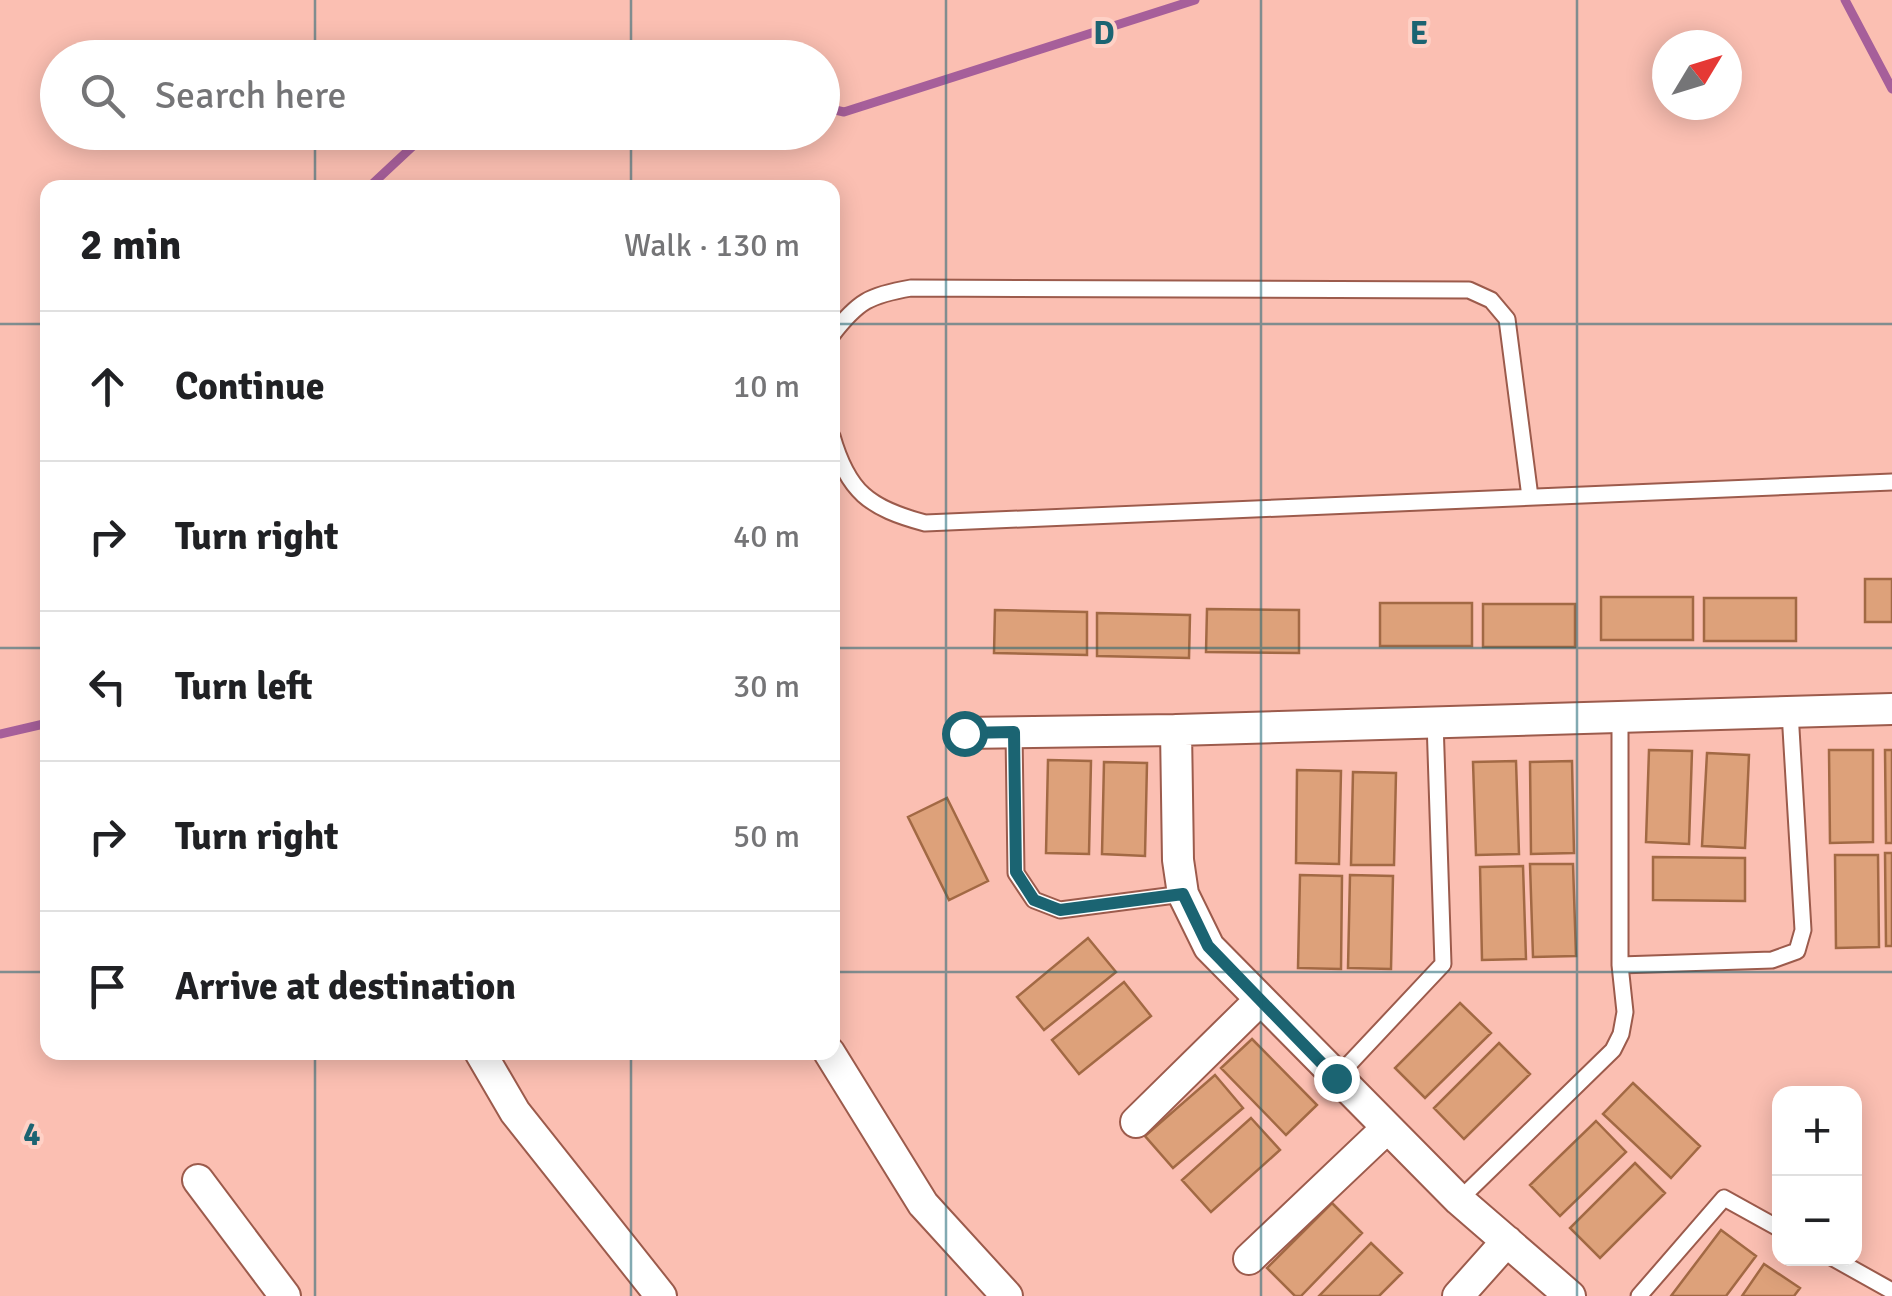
<!DOCTYPE html>
<html lang="en">
<head>
<meta charset="utf-8">
<style>
	body { margin:0; font-family:Signika,sans-serif; background:#f6f6f6; color:#202124 }
	.controls { position:absolute; right:30px; bottom:30px; display:grid; overflow:hidden; border-radius:20px; box-shadow:0 5px 25px #0003 }
	.controls button { width:90px; height:90px; display:grid; place-items:center; padding:0; border:0; border-bottom:2px solid #e0e0e0; background:#fff; color:#202124; font:50px sans-serif }
	.compass { position:absolute; left:1652px; top:30px; width:90px; height:90px; border-radius:50%; background:#fff; box-shadow:0 5px 25px #0003; rotate:52deg }
	.stop { position:absolute; width:30px; height:30px; margin:-22px; border:8px solid #1b6472; border-radius:50%; background:#fff }
	.stop.end { background:#1b6472; border-color:#fff; box-shadow:0 2px 10px #0008 }
	.list { margin:0; padding:0; list-style:none }
	h2 { display:flex; justify-content:space-between; align-items:center; height:130px; margin:0; padding:0 40px; font-size:42px }
	h2 small { font-size:32px; font-weight:400; color:#757577 }
	.list li { display:grid; grid-template-columns:65px 1fr auto; gap:30px; align-items:center; box-sizing:border-box; height:150px; padding:0 40px; border-top:2px solid #e0e0e0 }
	.list b { display:block; font-size:38px; white-space:nowrap }
	.list em { font-size:32px; font-style:normal; color:#757577 }
	.icon { flex:none; width:55px; height:55px; fill:none; stroke:currentColor; stroke-width:2; stroke-linecap:round; stroke-linejoin:round }
	.map { position:relative; flex:none; width:1892px; height:1296px; overflow:hidden }
	.search { position:absolute; background:#fff; box-shadow:0 5px 25px #0003; left:40px; top:40px; width:800px; height:110px; display:flex; align-items:center; gap:25px; box-sizing:border-box; padding:0 35px; border-radius:55px; color:#757577; font-size:38px }
	.panel { position:absolute; background:#fff; box-shadow:0 5px 25px #0003; left:40px; top:180px; width:800px; height:880px; border-radius:20px }
	.map>svg:first-child { display:block }
</style>
</head>
<body>
<div class="map">
<svg width="1892" height="1296" viewBox="0 0 1892 1296">
	<rect width="100%" height="100%" fill="#fbbfb2"/>
	<g fill="none" stroke-linecap="round" stroke-linejoin="round">
		<path stroke="#a65f9a" stroke-width="9" d="M1845 0 1892 89
			M822 107 844 112 1195 0
			M368 188 428 132
			M0 734 48 723"/>
	</g>
	<path fill="#dda17a" stroke="#a26944" stroke-width="2.5" d="M1865 579H1892V622H1865Z
		M1601 597H1693V640H1601Z
		M1704 598H1796V641H1704Z
		M1380 603H1472V646H1380Z
		M1483 604H1575V647H1483Z
		M1207 609 1299 610V653L1206 652Z
		M995 610 1087 612V655L994 653Z
		M1097 613 1190 615 1189 658 1097 656Z
		M1649 750 1692 751 1689 844 1646 842Z
		M1829 750H1873V842L1830 843Z
		M1885 750H1892V843H1886Z
		M1707 753 1749 755 1745 848 1702 846Z
		M1048 760 1091 761 1089 854 1046 853Z
		M1516 761 1519 854 1476 855 1473 762Z
		M1572 761 1574 853 1531 854 1530 762Z
		M1104 762 1147 763 1145 856 1102 854Z
		M1297 770 1341 771 1339 864 1296 863Z
		M1353 772 1396 773 1394 865H1351Z
		M947 798 988 881 949 900 908 817Z
		M1885 853H1892V946H1886Z
		M1835 855H1878L1879 947 1836 948Z
		M1653 857 1745 858V901L1653 900Z
		M1530 864H1573L1576 956 1533 957Z
		M1523 866 1526 959 1482 960 1480 867Z
		M1300 875 1342 876 1341 969 1298 968Z
		M1350 875 1393 876 1391 969 1348 968Z
		M1088 938 1116 972 1044 1030 1017 997Z
		M1124 982 1151 1016 1079 1074 1052 1040Z
		M1460 1003 1491 1033 1425 1098 1395 1068Z
		M1252 1039 1317 1105 1286 1135 1221 1068Z
		M1499 1043 1530 1074 1464 1139 1434 1108Z
		M1215 1075 1243 1108 1173 1168 1145 1136Z
		M1633 1083 1700 1146 1671 1178 1603 1114Z
		M1251 1118 1280 1150 1211 1212 1182 1180Z
		M1596 1121 1626 1152 1560 1216 1530 1185Z
		M1635 1163 1665 1193 1600 1258 1570 1228Z
		M1332 1203 1362 1233 1301 1296H1295L1267 1268Z
		M1721 1230 1756 1256 1726 1296H1671Z
		M1371 1243 1402 1273 1379 1296H1319Z
		M1764 1264 1800 1288 1794 1296H1742Z"/>
	<g fill="none" stroke-linecap="round" stroke-linejoin="round">
		<g stroke="#9c5b4c" stroke-width="19">
			<path id="service" d="M832 335C858 301 870 295 911 288L1469 290 1491 300 1507 319 1530 497
				M832 436C848 492 869 508 925 523L1892 482
				M1014 732 1016 873 1034 900 1060 910 1183 894
				M1620 965 1772 960 1797 951 1803 930 1790 712
				M1336 1078 1443 964 1435 721
				M1459 1200 1613 1050 1621 1034 1625 1012 1620 965V716
				M1833 1258 1892 1291
				M1639 1296 1724 1198 1780 1229"/>
		</g>
		<g stroke="#9c5b4c" stroke-width="34">
			<path id="minor" d="M1176 730 1178 860 1183 894 1209 947 1459 1200 1570 1296
				M963 733 1176 730 1892 709
				M480 1052 515 1112 661 1296
				M829 1052 923 1204 1007 1296
				M1136 1122 1260 1000
				M198 1180 285 1296
				M1249 1259 1387 1128
				M1458 1296 1507 1241"/>
		</g>
		<use href="#service" stroke="#fff" stroke-width="15"/>
		<use href="#minor" stroke="#fff" stroke-width="30"/>
	</g>
	<g fill="none" stroke-linecap="round" stroke-linejoin="round">
		<path stroke="#1b6472" stroke-width="12" d="M964 733 1014 732 1016 872 1034 900 1060 910 1183 894 1208 946 1336 1078"/>
	</g>
	<path fill="none" stroke="#1b6472" stroke-width="2.5" stroke-opacity="0.55" d="M315 0V58M631 0V58M946 0V1296M1261 0V1296M1577 0V1296M315 132V188M631 132V188M0 324H48M832 324H1892M0 648H48M832 648H1892M0 972H48M832 972H1892M315 1052V1296M631 1052V1296"/>
	<g font-size="32" text-anchor="middle" font-weight="bold" fill="#1b6472" stroke="#fed1c6" stroke-width="8" stroke-linejoin="round" paint-order="stroke">
		<text x="1104" y="44">D</text>
		<text x="1419" y="44">E</text>
		<text x="32" y="1145">4</text>
	</g>
</svg>
<div class="controls">
<button>+</button>
<button>−</button>
</div>
<svg class="compass" viewBox="-18 -18 36 36"><path d="M0-13l5 13h-10z" fill="#e53935"/><path d="M0 13l5-13h-10z" fill="#757577"/></svg>
<div class="stop" style="left:964px;top:733px"></div>
<div class="stop end" style="left:1336px;top:1078px"></div>
<div class="search"><svg class="icon" aria-label="search" viewBox="0 0 24 24"><circle cx="10" cy="10" r="6"/><path d="M15 15l6 6"/></svg>Search here</div>
<section class="panel">
<h2>2 min<small>Walk · 130 m</small></h2>
<ul class="list">
<li><svg class="icon" aria-label="ahead" viewBox="0 0 24 24"><path d="M12 20V5M6 11l6-6 6 6"/></svg><div><b>Continue</b></div><em>10 m</em></li>
<li><svg class="icon" aria-label="right" viewBox="0 0 24 24"><path d="M7 20v-9h11M14 6l5 5-5 5"/></svg><div><b>Turn right</b></div><em>40 m</em></li>
<li><svg class="icon" aria-label="left" viewBox="0 0 24 24"><path d="M17 20v-9H6M10 6l-5 5 5 5"/></svg><div><b>Turn left</b></div><em>30 m</em></li>
<li><svg class="icon" aria-label="right" viewBox="0 0 24 24"><path d="M7 20v-9h11M14 6l5 5-5 5"/></svg><div><b>Turn right</b></div><em>50 m</em></li>
<li><svg class="icon" aria-label="arrive" viewBox="0 0 24 24"><path d="M6 21V4h12l-3 4 3 4H6"/></svg><div><b>Arrive at destination</b></div></li>
</ul>
</section>
</div>
</body>
</html>
